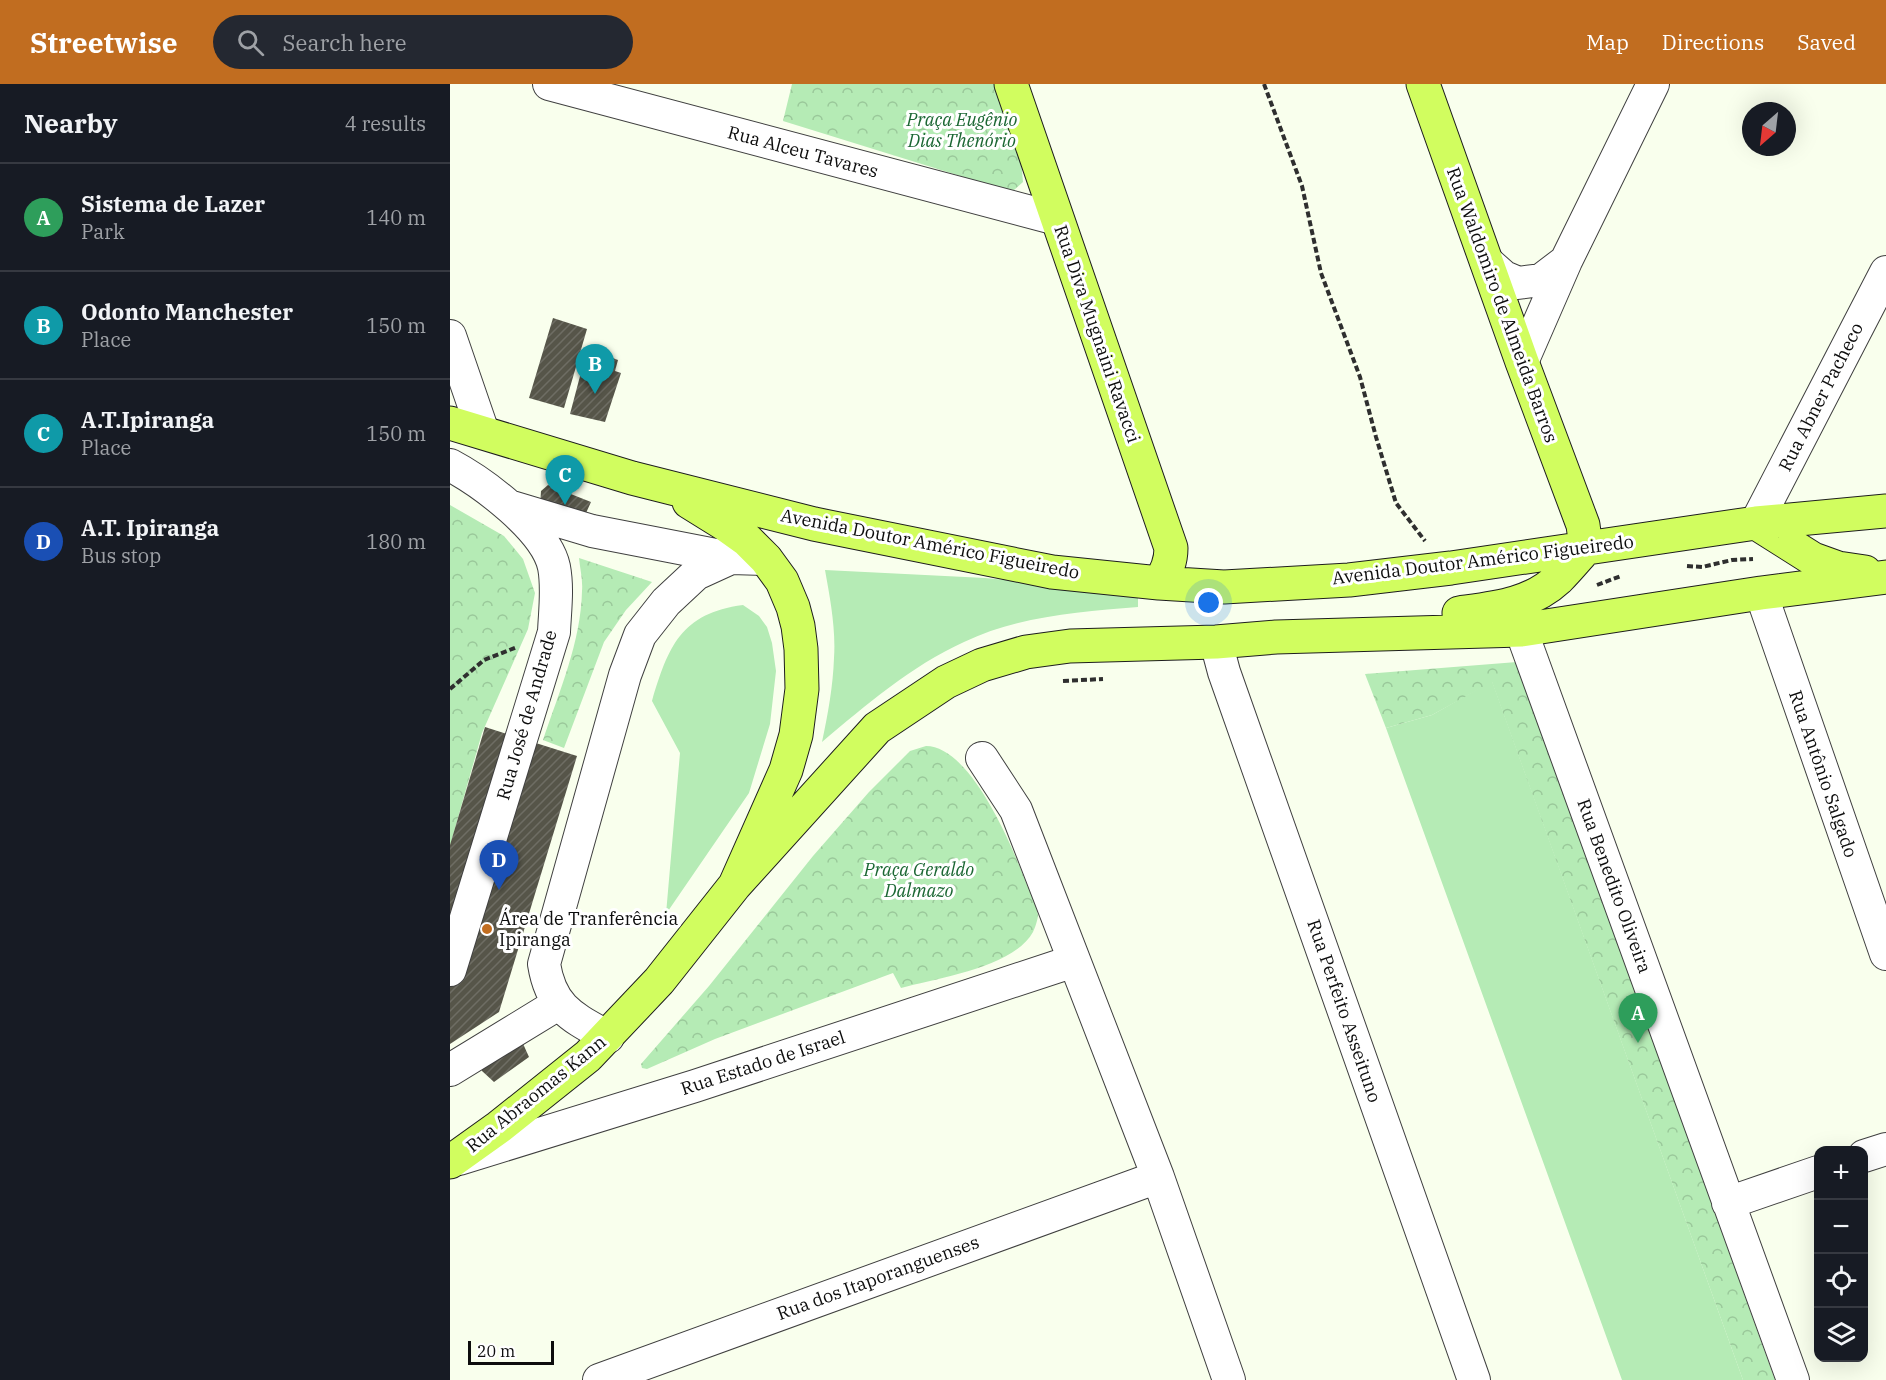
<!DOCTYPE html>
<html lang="en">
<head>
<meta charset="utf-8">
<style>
	body { margin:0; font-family:"IBM Plex Serif",serif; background:#242831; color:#f1f3f6 }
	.controls { position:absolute; right:18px; bottom:18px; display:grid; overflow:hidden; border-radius:12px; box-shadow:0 6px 24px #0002 }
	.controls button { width:54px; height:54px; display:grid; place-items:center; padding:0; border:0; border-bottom:2px solid #363941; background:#171b24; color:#f1f3f6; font:30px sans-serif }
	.compass { position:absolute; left:1292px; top:18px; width:54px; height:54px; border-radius:50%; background:#171b24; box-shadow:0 6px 24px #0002; rotate:208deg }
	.scale { position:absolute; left:18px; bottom:15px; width:86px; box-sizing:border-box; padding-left:6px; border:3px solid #0d0d0d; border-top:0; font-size:16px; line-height:21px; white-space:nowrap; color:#0d0d0d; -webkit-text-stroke:4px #fff; paint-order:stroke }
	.you { position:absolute; left:759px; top:519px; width:21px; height:21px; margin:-15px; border:4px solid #fff; border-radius:50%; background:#1a73e8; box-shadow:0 0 0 9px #1a73e833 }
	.badge { display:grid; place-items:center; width:39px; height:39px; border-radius:50%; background:#c16d20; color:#fff; font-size:20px; font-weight:700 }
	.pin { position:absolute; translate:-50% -50px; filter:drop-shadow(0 2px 3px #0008) }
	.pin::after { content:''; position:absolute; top:32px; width:21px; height:18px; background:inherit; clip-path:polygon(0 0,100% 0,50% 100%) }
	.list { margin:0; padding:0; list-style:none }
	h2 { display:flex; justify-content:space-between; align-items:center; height:78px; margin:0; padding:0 24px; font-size:26px }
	h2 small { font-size:20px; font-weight:400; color:#9ea1a6 }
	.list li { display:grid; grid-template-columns:39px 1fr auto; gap:18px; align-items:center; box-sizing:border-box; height:108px; padding:0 24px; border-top:2px solid #363941 }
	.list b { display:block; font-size:22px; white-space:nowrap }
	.list p { margin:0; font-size:20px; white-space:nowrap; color:#9ea1a6 }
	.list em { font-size:20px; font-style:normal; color:#9ea1a6 }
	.icon { flex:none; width:33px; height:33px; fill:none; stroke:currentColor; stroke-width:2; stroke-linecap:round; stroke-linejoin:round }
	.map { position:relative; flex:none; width:1436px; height:1296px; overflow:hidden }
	header { display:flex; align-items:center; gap:36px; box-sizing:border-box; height:84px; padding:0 30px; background:#c16d20; color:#fff }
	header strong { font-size:28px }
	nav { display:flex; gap:33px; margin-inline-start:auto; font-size:21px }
	.search { width:420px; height:54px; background:#242831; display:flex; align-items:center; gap:15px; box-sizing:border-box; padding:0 21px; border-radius:33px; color:#9ea1a6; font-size:22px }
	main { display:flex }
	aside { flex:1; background:#171b24 }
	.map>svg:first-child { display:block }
</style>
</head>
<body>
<header>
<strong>Streetwise</strong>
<div class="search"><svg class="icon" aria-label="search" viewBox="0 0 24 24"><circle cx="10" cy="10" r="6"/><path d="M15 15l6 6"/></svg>Search here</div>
<nav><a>Map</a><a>Directions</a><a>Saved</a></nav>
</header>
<main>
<aside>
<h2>Nearby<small>4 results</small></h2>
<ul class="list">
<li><span class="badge" style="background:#2e9e5b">A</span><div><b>Sistema de Lazer</b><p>Park</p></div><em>140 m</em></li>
<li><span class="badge" style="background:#0f9aa8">B</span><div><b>Odonto Manchester</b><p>Place</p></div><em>150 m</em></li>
<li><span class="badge" style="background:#0f9aa8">C</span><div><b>A.T.Ipiranga</b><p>Place</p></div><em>150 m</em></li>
<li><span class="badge" style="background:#1a4fb4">D</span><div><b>A.T. Ipiranga</b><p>Bus stop</p></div><em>180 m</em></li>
</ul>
</aside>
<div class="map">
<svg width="1436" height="1296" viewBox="0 0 1436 1296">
	<defs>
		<pattern id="park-crowns" width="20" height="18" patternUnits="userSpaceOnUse" patternTransform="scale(1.5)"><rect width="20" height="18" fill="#b5ebb5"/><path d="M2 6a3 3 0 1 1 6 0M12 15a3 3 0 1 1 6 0" fill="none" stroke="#9ac89a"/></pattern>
		<pattern id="building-hatch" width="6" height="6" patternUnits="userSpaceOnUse" patternTransform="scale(1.5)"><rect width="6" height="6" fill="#565549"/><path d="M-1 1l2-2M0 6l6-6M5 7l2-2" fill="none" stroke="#6e6d64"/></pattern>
	</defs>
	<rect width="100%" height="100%" fill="#f9ffed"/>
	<path fill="#b5ebb5" d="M375 486 535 494 688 509V523C629 528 568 532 514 558 461 582 416 621 372 658 378 630 383 602 384 574 386 545 380 514 375 486Z
		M293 521 309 532 317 543 322 559 326 587 320 640 299 709 216 830 230 669 202 617C218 563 231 529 293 521Z
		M1042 597 1293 1296H1172L936 644 982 631Z"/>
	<path fill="url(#park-crowns)" d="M342 0H544L571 76 573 98 564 106 549 104 333 37Z
		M0 421 54 452 73 475 85 509 78 545 32 649 0 762Z
		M129 474 202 498 176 526 154 558 114 664 93 656C109 608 131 558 132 507 133 496 130 485 129 474Z
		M1067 578 1325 1296H1293L1042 598 982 631 936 644 915 590Z
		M476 662C521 662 563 764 577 801 580 809 587 822 588 831 588 835 585 844 583 848 564 883 488 894 451 904L443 889 265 955 197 985 192 984 191 980 259 902 363 772 419 708 460 667Z"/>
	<path fill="url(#building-hatch)" d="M103 234 137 245 114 324 79 314Z
		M152 270 168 276 165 287 171 289 155 338 120 330 134 277 146 283Z
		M98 401 141 418 136 429 90 423 91 407Z
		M35 643 127 672 49 928 0 960V761Z
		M70 953 79 973 44 998 32 987 31 978Z"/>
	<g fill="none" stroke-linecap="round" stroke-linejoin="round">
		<g stroke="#404040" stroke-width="34">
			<path id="minor" d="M99 0 607 135
				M1036 177 1054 193 1068 199 1091 196 1116 177
				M0 252 33 348
				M1072 278 1116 177 1203 0
				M0 381C32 398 96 445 104 483 108 504 105 526 104 548L0 886
				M62 423 142 447 281 474
				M1306 439 1436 188
				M1311 509 1436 870
				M1071 546 1343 1296
				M766 558 774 588 1024 1296
				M532 674 566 726 708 1093 779 1296
				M158 953C122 933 101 924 94 880L175 591 190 551 216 518 246 490 281 474 316 475
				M0 986 108 920
				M1414 1072 1436 1065
				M9 1075 245 1002 624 877
				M1278 1119 1368 1088
				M149 1296 708 1093"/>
		</g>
		<g stroke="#1e1e1e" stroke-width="35">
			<path id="major" d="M561 0 721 464C721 478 717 488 709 499
				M973 0 1072 278 1133 441 1136 464
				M0 339 182 394 364 440 602 488 709 499 774 503 899 496 1001 484 1306 439 1436 427
				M1306 439 1363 475 1388 484 1415 488
				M1009 529C1045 524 1080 521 1108 495 1118 485 1127 474 1136 464
				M285 801 427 644 496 598 532 581 576 568 620 562 766 558 826 553 1071 546 1311 509 1436 493
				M0 1078 49 1043 138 972 209 897 285 801 336 686 346 651 352 605 351 565 348 542 343 523 332 497 316 475 297 456 276 441 239 418"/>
		</g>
		<path stroke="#2f2f2f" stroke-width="4" stroke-dasharray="6 3" stroke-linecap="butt" d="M814 0 852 102 871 189 910 293 926 353 946 419 975 457
			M1237 482 1252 483 1282 476 1303 475
			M1147 501 1171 492
			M613 597 653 595
			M0 605 34 576 67 563"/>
		<use href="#minor" stroke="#fff" stroke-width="32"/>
		<use href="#major" stroke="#d1fd5f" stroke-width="33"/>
	</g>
	<circle fill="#c16d20" stroke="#fff" stroke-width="2" cx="37" cy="845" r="6"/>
	<g text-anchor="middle" stroke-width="6" stroke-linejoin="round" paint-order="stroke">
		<g font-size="18" font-style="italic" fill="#1b6733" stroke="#fff">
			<text x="512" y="42">Praça Eugênio<tspan x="512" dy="21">Dias Thenório</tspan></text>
			<text x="469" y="792">Praça Geraldo<tspan x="469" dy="21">Dalmazo</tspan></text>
		</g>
		<g font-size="18" fill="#0d0d0d" stroke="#fff">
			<text transform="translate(353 68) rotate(15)" y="6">Rua Alceu Tavares</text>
			<text transform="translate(1052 221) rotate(70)" y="6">Rua Waldomiro de Almeida Barros</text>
			<text transform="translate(647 250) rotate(71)" y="6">Rua Diva Mugnaini Ravacci</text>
			<text transform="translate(1371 313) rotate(-63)" y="6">Rua Abner Pacheco</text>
			<text transform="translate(480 460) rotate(11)" y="6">Avenida Doutor Américo Figueiredo</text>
			<text transform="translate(1033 476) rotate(-7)" y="6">Avenida Doutor Américo Figueiredo</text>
			<text transform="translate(77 631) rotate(-74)" y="6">Rua José de Andrade</text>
			<text transform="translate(1373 690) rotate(71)" y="6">Rua Antônio Salgado</text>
			<text transform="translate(1164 802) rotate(70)" y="6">Rua Benedito Oliveira</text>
			<text transform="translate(894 927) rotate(71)" y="6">Rua Perfeito Asseituno</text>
			<text transform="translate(313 979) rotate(-18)" y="6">Rua Estado de Israel</text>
			<text transform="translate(86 1010) rotate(-39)" y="6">Rua Abraomas Kann</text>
			<text transform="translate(428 1194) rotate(-20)" y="6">Rua dos Itaporanguenses</text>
		</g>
		<g font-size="18" fill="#0d0d0d" stroke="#fff" text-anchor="start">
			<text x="49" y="841">Área de Tranferência<tspan x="49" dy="21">Ipiranga</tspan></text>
		</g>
	</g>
</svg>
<div class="controls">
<button>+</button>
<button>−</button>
<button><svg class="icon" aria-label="locate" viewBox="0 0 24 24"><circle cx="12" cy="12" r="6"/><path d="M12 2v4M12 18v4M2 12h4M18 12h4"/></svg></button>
<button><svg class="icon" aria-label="layers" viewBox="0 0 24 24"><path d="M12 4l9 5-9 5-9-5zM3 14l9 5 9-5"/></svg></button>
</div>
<svg class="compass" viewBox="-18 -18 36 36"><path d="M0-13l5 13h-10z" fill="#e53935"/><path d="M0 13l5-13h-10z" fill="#9ea1a6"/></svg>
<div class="scale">20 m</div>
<div class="you"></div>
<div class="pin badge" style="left:1188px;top:959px;background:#2e9e5b">A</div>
<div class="pin badge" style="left:145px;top:310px;background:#0f9aa8">B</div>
<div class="pin badge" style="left:115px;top:421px;background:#0f9aa8">C</div>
<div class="pin badge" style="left:49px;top:806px;background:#1a4fb4">D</div>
</div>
</main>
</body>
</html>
